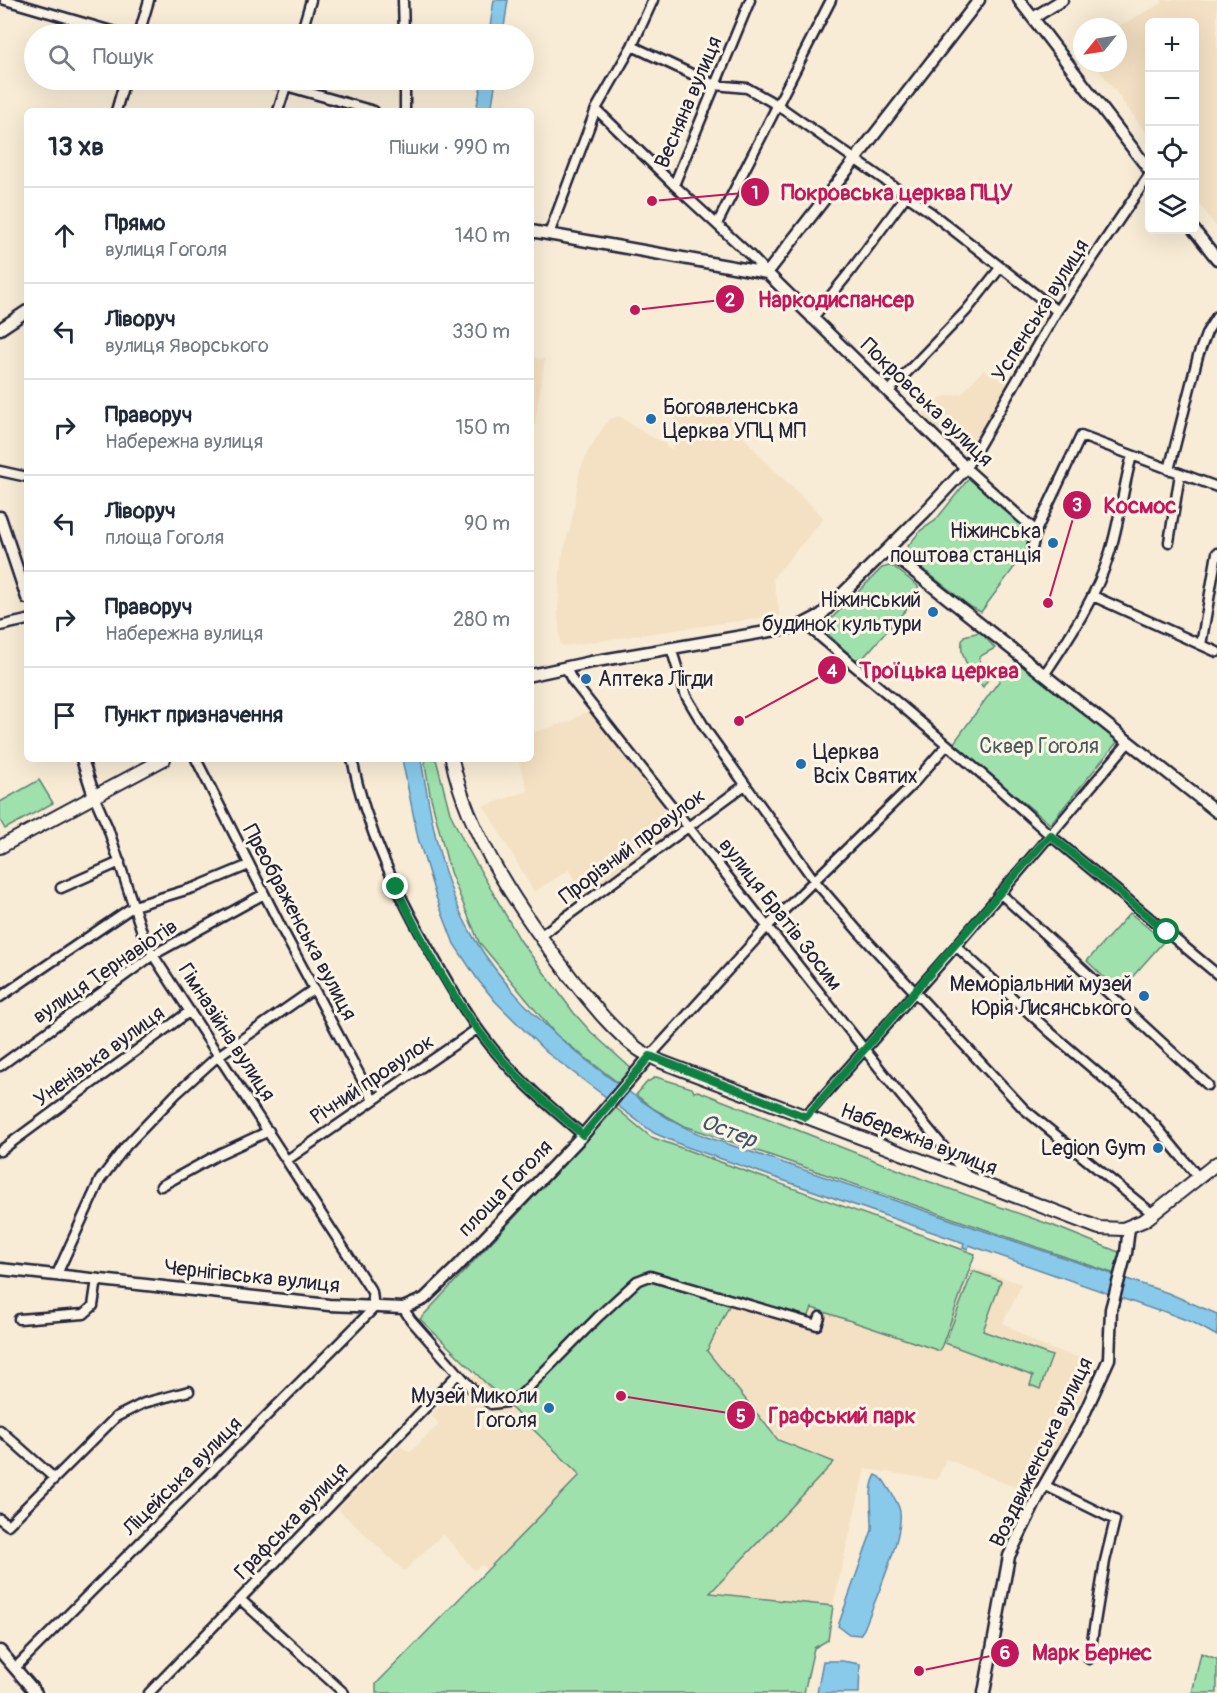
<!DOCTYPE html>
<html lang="uk">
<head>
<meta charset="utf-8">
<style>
	body { margin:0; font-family:Pangolin,sans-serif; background:#f6f6f7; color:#1f2937 }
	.controls { position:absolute; right:18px; top:18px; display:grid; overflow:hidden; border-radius:9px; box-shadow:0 6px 24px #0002 }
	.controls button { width:54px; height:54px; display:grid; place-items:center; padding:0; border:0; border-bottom:2px solid #e0e1e3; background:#fff; color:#1f2937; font:30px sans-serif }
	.compass { position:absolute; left:1073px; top:18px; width:54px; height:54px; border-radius:50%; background:#fff; box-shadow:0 6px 24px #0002; rotate:240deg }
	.stop { position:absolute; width:18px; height:18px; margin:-14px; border:4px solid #0b8043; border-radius:50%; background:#fff }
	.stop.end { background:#0b8043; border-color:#fff; box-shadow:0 2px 6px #0008 }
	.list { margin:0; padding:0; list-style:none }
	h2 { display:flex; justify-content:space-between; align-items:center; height:78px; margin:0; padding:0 24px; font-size:26px }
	h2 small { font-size:20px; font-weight:400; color:#747a83 }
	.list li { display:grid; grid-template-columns:39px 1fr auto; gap:18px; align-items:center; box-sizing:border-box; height:96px; padding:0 24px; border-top:2px solid #e0e1e3 }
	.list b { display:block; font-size:22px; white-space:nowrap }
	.list p { margin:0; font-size:20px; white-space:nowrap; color:#747a83 }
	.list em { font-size:20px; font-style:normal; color:#747a83 }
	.icon { flex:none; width:33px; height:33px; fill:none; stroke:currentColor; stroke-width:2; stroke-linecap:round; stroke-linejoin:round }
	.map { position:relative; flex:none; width:1217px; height:1693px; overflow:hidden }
	.search { position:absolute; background:#fff; box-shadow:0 6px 24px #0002; left:24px; top:24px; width:510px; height:66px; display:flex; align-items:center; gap:15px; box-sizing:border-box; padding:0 21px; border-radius:33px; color:#747a83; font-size:22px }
	.panel { position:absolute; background:#fff; box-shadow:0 6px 24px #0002; left:24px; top:108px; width:510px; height:654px; border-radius:9px }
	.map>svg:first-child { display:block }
</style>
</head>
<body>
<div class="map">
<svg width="1217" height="1693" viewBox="0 0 1217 1693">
	<rect width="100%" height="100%" fill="#f8ecd6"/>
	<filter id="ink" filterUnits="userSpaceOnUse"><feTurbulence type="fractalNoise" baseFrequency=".0167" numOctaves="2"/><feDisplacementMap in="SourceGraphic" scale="12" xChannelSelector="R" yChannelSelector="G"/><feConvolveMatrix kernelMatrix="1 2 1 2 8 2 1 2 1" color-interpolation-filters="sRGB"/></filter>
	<g filter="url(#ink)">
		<path fill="#f4e1c4" d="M1161 0H1217V228L1195 198 1194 22H1150L1149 137 1094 63H1118L1117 27 1162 3Z
			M531 357 545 359 531 448Z
			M983 370 1011 386 968 452 963 453 922 414 942 397 961 394Z
			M672 404 724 406 735 427 764 460 824 518 773 578 780 615 564 646 560 644 558 611 561 560 571 524 580 470 589 449 609 419 619 416 646 434 666 444V447L673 449 675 440V418Z
			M590 710 678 827 586 897 569 870 534 892 484 806 528 791 518 759H531V733L571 721Z
			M966 1265 1022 1284 1003 1323 1040 1345 1089 1361 1085 1391 1064 1436 1031 1494 946 1459 937 1480 865 1469 824 1643 719 1666 502 1587 482 1565 474 1570 443 1534 404 1571 338 1509 400 1446 410 1452 439 1424 431 1415 475 1374 560 1284Z"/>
		<path fill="#9ee1ac" stroke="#608274" stroke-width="1.5" d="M970 477 1021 524 1029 535 1027 550 981 612 971 607 913 561 909 556 908 546 921 530 935 521Z
			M889 566 894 567 918 586V596L863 658 854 659 824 630 826 624 882 568Z
			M980 632 995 648 979 657 982 665 985 666 988 663 995 669 983 687C973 674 955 653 964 636Z
			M1017 660 1118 741 1050 824 953 744 1010 666 1012 667Z
			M424 759H436L450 813 464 842 520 940 574 1013 591 1032 634 1071 621 1085 556 1035 479 942 450 872 430 794Z
			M39 780 53 803 5 829 0 820V802Z
			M1130 913 1164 941 1119 992 1087 961Z
			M656 1077 692 1088 694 1092 698 1091 922 1179 1054 1226 1121 1253 1115 1274 685 1126 654 1109 636 1095 647 1082Z
			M616 1108 651 1137 975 1254 940 1351 812 1308 808 1318 737 1295 730 1304 707 1351 778 1440 834 1462 710 1593 833 1606 828 1640 814 1648 804 1693H376V1684L580 1475 420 1319Z
			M973 1271 1001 1281 983 1331 1052 1356 1040 1389 1030 1385 1033 1376 945 1343Z
			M1201 1653 1217 1659V1693H1192Z"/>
		<path fill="#89c9ea" stroke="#6086a4" stroke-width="1.5" d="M494 0H508L503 34H489Z
			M482 80H496L491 111H476Z
			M402 759H421C431 819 442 886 474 938 508 994 554 1037 606 1075 639 1099 669 1123 707 1137L1168 1293 1217 1314V1336L1194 1323 1160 1310 1158 1311 969 1245 968 1249 963 1247 964 1243 684 1146 654 1133 546 1052 495 1001 478 980 454 944 436 897 418 838Z
			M876 1475C884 1478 886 1485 891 1492 894 1498 900 1506 900 1513 903 1538 874 1603 864 1629L860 1635 849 1634 838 1626 872 1530C873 1513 867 1489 876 1475Z
			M823 1661H842L860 1664 859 1693H817Z"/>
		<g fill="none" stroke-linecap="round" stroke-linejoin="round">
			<g stroke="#22223b" stroke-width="13">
				<path id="street" d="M5 0 122 34
					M403 0 404 34
					M139 34 149 0
					M301 34 311 0
					M632 46 715 85 747 88 779 106 930 212 1057 311
					M265 80 374 111
					M405 80V111
					M596 109 674 185 751 256 767 273
					M116 111 125 80
					M278 111 288 80
					M674 185 750 0
					M717 224 831 0
					M549 234 596 109 632 46 653 0
					M812 319 849 273 906 196
					M888 392 966 311 1000 268
					M1169 470 1198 356 1207 332 1217 316
					M0 471 27 477
					M1036 531 966 468 1057 311 1150 174
					M1169 542 1180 474
					M1030 558 1036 531 1081 436 1217 487
					M1093 596 1217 652
					M805 624 997 787 1050 835 1217 974
					M0 626 27 620
					M1201 645 1217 553
					M671 648 686 696 708 733 814 880 858 931 1024 1109 1153 1214
					M566 668 572 680 899 1093 969 1178
					M1044 675C1070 636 1097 596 1110 552 1120 520 1123 487 1132 456
					M196 759 282 929 373 1100
					M352 759C366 830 398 895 434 958 453 992 473 1026 500 1057 525 1086 554 1110 583 1135
					M61 888 120 862
					M1000 893 1208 1085
					M540 936 745 785
					M956 946 1051 1033 1133 1103 1155 1125 1199 1178
					M0 997 134 906 196 887 249 865
					M650 1056 768 926 911 786 947 745
					M0 1066 153 955 264 894
					M805 1117 956 946 1128 743
					M0 1151 190 1011
					M287 1160 477 1029
					M161 1186 219 1154 269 1131
					M57 1274 100 1180 126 1146 176 1094 218 1056 314 989
					M403 1308 411 1320 472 1389 491 1404 507 1402 520 1396 598 1317 637 1281 650 1276 817 1325 820 1317
					M19 1319 84 1314 93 1306 97 1279
					M0 1430 54 1478
					M1044 1485 1115 1520 1105 1561 1089 1659
					M0 1519 8 1525 116 1417 144 1403 189 1391
					M240 1599 344 1693
					M15 1668 374 1308 372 1292 153 955 143 935 108 828 94 796
					M149 1693 458 1374"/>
			</g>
			<g stroke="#22223b" stroke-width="15">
				<path id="secondary" d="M1019 0 1150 171
					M1033 18 1062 0
					M1194 230 1217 259
					M531 231 767 273 966 468 924 513 821 615 800 626 591 662 531 675
					M767 273 979 0
					M0 329 27 311
					M0 517 27 598
					M887 550 1217 812
					M82 759 94 796
					M0 1269 329 1305 403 1308 424 1299 456 1268 583 1135 650 1056
					M0 1651 36 1693
					M984 1693 1009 1556 1040 1493 1081 1421 1109 1359 1111 1309 1126 1253 1129 1228"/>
			</g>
			<g stroke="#22223b" stroke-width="16">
				<path id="primary" d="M452 759C467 835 525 918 572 979 592 1004 612 1030 638 1049 645 1054 654 1058 662 1062L1099 1228 1123 1229 1145 1220 1217 1163
					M0 847 164 759"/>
			</g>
			<use href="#street" stroke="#fcf5e5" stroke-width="8"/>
			<use href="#secondary" stroke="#fcf5e5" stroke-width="10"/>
			<use href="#primary" stroke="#fcf5e5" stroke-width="12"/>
		</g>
	</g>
	<g fill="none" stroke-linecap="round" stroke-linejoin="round" filter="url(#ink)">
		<path stroke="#0b8043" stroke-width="8" d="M396 887C424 946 456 1006 499 1056 524 1085 554 1110 583 1135L650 1056 806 1117 1050 835 1167 932"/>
	</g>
	<g fill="#1f6fb2" stroke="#fcf5e5" stroke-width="2">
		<circle cx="651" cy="419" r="6"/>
		<circle cx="1053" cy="543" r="6"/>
		<circle cx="933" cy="612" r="6"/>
		<circle cx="586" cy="679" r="6"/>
		<circle cx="801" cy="764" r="6"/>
		<circle cx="1144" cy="996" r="6"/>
		<circle cx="1158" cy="1148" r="6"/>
		<circle cx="549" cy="1408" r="6"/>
	</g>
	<g text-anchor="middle" stroke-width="6" stroke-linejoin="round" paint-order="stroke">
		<g font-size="21" fill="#22223b" stroke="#fcf5e5">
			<text transform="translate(688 102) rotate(-67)" y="7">Весняна вулиця</text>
			<text transform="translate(1040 310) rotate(-58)" y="7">Успенська вулиця</text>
			<text transform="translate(927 402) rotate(44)" y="7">Покровська вулиця</text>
			<text transform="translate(632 846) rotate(-37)" y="7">Прорізний провулок</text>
			<text transform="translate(781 914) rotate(52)" y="7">вулиця Братів Зосим</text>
			<text transform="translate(300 922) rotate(62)" y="7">Преображенська вулиця</text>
			<text transform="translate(105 971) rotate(-34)" y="7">вулиця Тернавіотів</text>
			<text transform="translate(227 1032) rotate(57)" y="7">Гімназійна вулиця</text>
			<text transform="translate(99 1056) rotate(-36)" y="7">Уненізька вулиця</text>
			<text transform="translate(372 1079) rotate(-34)" y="7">Річний провулок</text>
			<text transform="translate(919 1139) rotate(21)" y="7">Набережна вулиця</text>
			<text transform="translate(505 1188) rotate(-46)" y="7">площа Гоголя</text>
			<text transform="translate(252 1276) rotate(6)" y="7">Чернігівська вулиця</text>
			<text transform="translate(1041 1452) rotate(-64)" y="7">Воздвиженська вулиця</text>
			<text transform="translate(182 1476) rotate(-45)" y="7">Ліцейська вулиця</text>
			<text transform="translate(291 1521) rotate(-46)" y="7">Графська вулиця</text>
		</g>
		<g font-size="21" fill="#22223b" stroke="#fcf5e5" text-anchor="end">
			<text x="663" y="414" text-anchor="start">Богоявленська<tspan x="663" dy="24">Церква УПЦ МП</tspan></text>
			<text x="1041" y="538">Ніжинська<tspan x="1041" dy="24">поштова станція</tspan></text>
			<text x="921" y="607">Ніжинський<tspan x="921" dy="24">будинок культури</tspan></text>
			<text x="598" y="686" text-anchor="start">Аптека Лігди</text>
			<text x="813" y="759" text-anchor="start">Церква<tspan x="813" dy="24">Всіх Святих</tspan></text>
			<text x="1132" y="991">Меморіальний музей<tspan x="1132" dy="24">Юрія Лисянського</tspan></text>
			<text x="1146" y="1155">Legion Gym</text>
			<text x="537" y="1403">Музей Миколи<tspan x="537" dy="24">Гоголя</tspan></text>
		</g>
		<g font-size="21" fill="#475b5d" stroke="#fcf5e5">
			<text x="1039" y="753">Сквер Гоголя</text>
		</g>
		<g font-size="22" font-style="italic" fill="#415470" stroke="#fcf5e5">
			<text transform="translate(729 1130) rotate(21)" y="8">Остер</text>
		</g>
	</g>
	<path fill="none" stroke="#c2185b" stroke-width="2" d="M652 201L755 192M635 310L730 299M1048 603L1077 505M739 721L832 670M621 1396L741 1415M919 1671L1005 1653"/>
	<g fill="#c2185b" stroke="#fcf5e5" stroke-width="2">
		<circle cx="652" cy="201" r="6"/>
		<circle cx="635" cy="310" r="6"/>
		<circle cx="1048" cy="603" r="6"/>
		<circle cx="739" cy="721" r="6"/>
		<circle cx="621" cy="1396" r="6"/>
		<circle cx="919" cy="1671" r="6"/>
		<circle cx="755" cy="192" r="15"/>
		<circle cx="730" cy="299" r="15"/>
		<circle cx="1077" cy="505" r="15"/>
		<circle cx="832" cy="670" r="15"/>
		<circle cx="741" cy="1415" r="15"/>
		<circle cx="1005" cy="1653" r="15"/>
	</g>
	<g font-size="18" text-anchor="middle" font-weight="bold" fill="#fff">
		<text x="755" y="199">1</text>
		<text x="730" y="306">2</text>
		<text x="1077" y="511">3</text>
		<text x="832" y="677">4</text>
		<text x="741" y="1422">5</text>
		<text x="1005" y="1659">6</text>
	</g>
	<g font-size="22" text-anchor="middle" font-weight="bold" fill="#c2185b" stroke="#fcf5e5" stroke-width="6" stroke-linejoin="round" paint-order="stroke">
		<text x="897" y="200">Покровська церква ПЦУ</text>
		<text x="836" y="307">Наркодиспансер</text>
		<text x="1140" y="513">Космос</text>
		<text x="939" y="678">Троїцька церква</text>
		<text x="842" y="1423">Графський парк</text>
		<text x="1092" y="1660">Марк Бернес</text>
	</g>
</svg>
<div class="controls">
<button>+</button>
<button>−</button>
<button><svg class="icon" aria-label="locate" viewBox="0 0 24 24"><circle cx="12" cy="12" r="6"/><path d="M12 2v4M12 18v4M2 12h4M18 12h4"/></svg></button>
<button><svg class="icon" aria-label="layers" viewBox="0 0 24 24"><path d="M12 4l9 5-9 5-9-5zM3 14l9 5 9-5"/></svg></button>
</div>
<svg class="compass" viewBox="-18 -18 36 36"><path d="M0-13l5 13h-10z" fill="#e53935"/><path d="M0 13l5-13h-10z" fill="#747a83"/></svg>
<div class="stop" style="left:1167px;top:932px"></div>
<div class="stop end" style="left:396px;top:887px"></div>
<div class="search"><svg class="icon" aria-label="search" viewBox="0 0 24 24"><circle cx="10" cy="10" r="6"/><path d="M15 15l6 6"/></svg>Пошук</div>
<section class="panel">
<h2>13 хв<small>Пішки · 990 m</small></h2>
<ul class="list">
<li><svg class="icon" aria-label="ahead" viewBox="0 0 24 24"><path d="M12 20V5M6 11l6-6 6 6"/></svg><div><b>Прямо</b><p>вулиця Гоголя</p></div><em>140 m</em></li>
<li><svg class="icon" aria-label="left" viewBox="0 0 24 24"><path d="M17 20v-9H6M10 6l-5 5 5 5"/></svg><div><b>Ліворуч</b><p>вулиця Яворського</p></div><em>330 m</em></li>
<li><svg class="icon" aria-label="right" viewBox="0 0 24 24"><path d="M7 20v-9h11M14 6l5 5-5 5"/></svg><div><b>Праворуч</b><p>Набережна вулиця</p></div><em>150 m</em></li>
<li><svg class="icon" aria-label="left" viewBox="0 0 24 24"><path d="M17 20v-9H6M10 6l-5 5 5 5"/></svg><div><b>Ліворуч</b><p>площа Гоголя</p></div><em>90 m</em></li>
<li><svg class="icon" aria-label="right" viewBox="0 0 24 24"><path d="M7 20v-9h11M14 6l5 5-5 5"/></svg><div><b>Праворуч</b><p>Набережна вулиця</p></div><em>280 m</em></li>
<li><svg class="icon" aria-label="arrive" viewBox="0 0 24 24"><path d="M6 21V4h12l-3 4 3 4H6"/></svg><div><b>Пункт призначення</b></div></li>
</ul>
</section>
</div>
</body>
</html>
